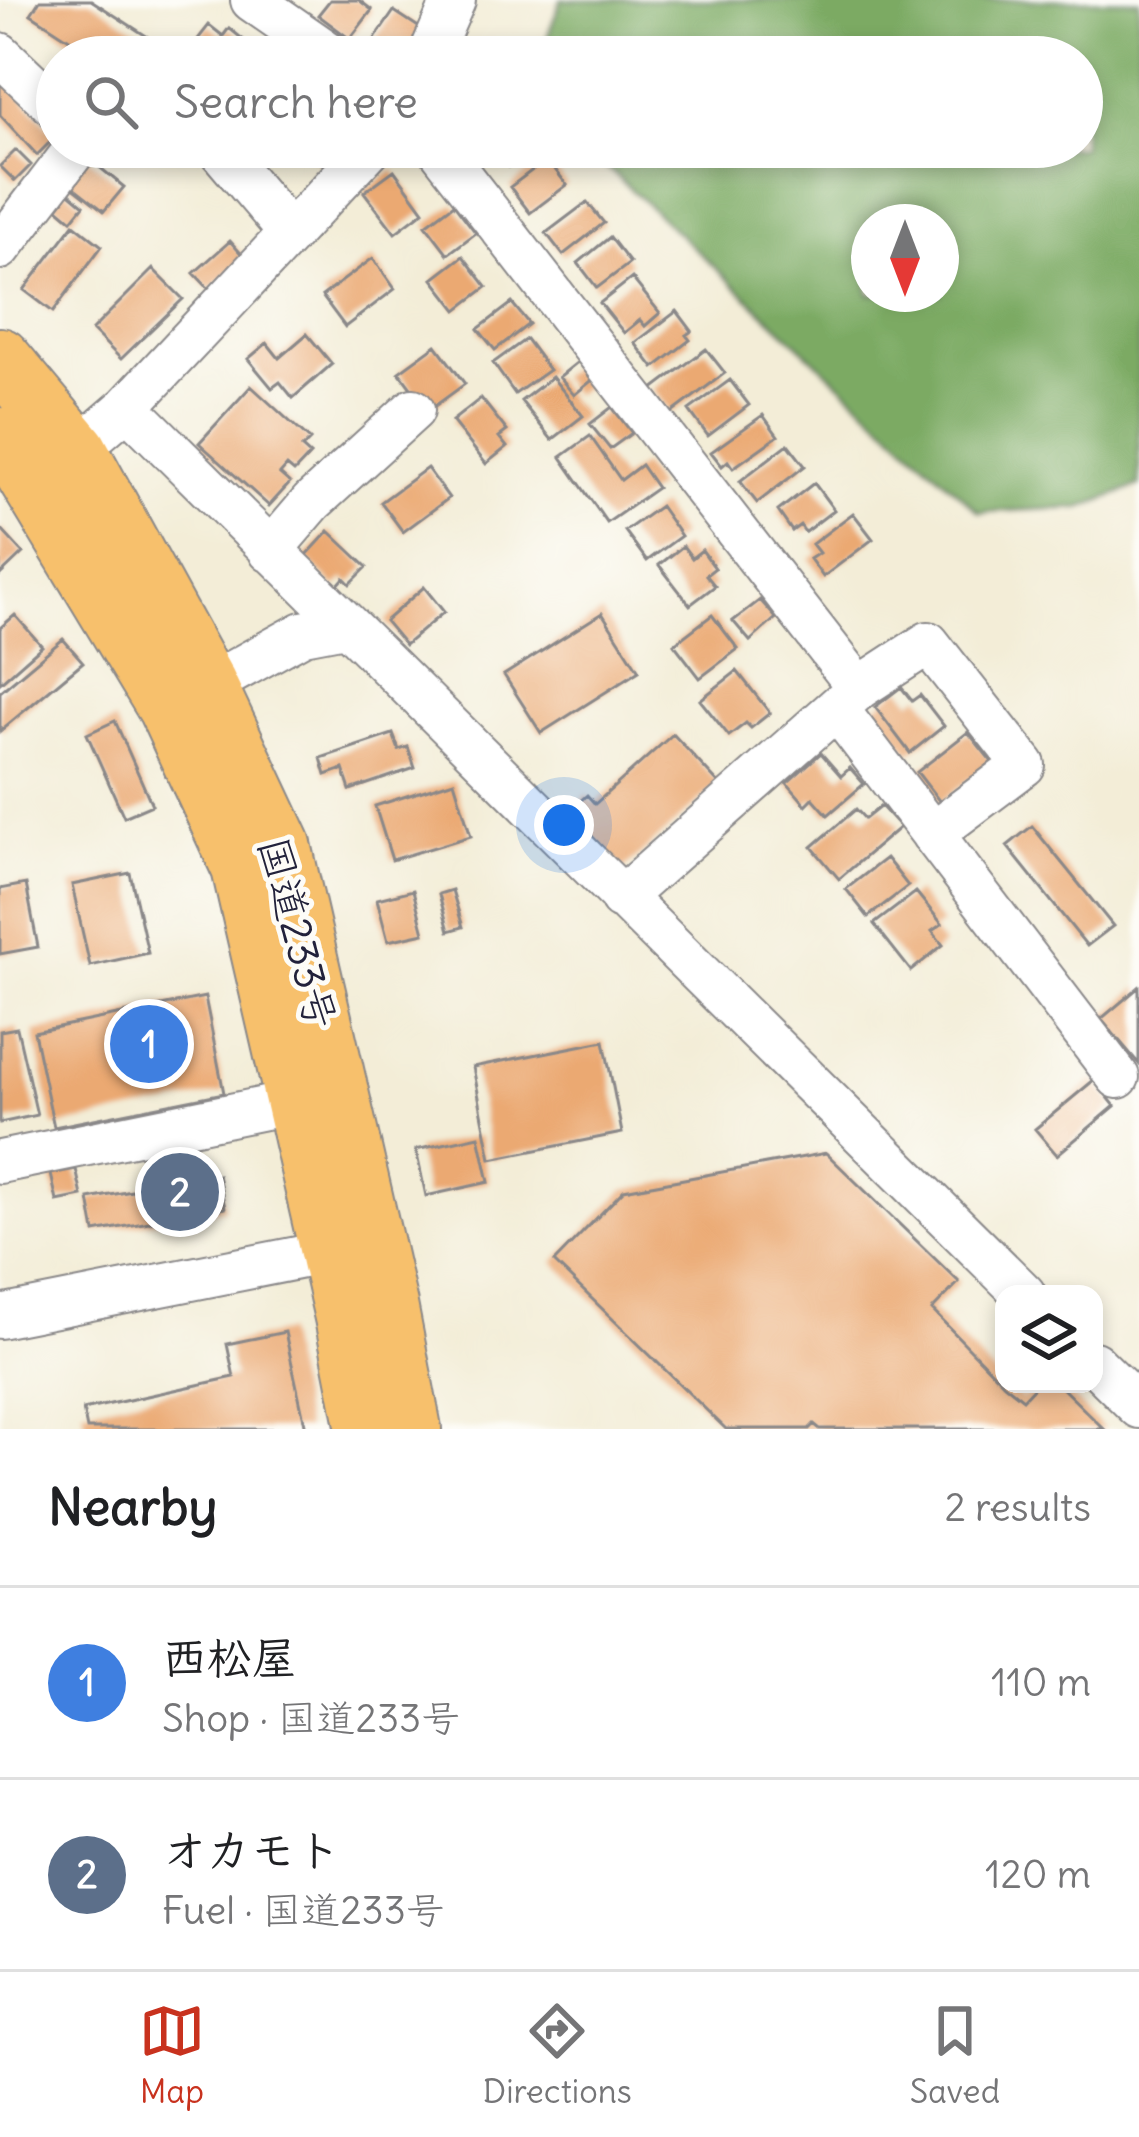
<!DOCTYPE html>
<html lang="en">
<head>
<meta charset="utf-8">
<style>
	body { margin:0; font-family:Delius,"Klee One",sans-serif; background:#f6f6f6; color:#202124 }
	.controls { position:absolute; right:36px; bottom:36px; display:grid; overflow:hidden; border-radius:24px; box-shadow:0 6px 18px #0003 }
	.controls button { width:108px; height:108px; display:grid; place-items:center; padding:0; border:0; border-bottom:3px solid #e0e0e0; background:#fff; color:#202124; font:60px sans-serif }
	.compass { position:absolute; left:851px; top:204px; width:108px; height:108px; border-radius:50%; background:#fff; box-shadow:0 6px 18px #0003; rotate:180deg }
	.you { position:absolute; left:564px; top:825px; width:42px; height:42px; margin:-30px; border:9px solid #fff; border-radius:50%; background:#1a73e8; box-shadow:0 0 0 18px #1a73e833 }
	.badge { display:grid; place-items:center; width:78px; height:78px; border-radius:50%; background:#c8321e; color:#fff; font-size:39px; font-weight:700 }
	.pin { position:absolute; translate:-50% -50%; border:6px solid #fff; box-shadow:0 3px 12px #0006 }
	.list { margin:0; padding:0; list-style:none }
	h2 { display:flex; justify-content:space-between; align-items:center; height:156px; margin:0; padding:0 48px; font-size:51px }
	h2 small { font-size:39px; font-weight:400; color:#757577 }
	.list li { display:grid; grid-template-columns:78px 1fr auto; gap:36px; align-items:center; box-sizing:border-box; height:192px; padding:0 48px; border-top:3px solid #e0e0e0 }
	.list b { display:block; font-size:45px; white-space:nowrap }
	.list p { margin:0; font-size:39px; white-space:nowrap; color:#757577 }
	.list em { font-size:39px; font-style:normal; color:#757577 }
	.icon { flex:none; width:66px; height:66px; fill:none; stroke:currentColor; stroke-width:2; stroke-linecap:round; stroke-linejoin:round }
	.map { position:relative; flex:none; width:1139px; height:1429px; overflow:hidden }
	.search { position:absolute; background:#fff; box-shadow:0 6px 18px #0003; left:36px; right:36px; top:36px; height:132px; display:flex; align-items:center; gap:30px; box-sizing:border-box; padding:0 42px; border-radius:66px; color:#757577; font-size:45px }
	.sheet { height:540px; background:#fff }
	nav { display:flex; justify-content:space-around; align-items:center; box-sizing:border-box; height:168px; border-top:3px solid #e0e0e0; background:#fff; font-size:33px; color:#757577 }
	nav a { display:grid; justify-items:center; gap:6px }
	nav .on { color:#c8321e }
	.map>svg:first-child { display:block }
</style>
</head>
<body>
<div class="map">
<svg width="1139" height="1429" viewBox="0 0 1139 1429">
	<rect width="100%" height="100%" fill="#fdfcf7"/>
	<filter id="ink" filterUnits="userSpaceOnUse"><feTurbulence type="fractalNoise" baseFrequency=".00833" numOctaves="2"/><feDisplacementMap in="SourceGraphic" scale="24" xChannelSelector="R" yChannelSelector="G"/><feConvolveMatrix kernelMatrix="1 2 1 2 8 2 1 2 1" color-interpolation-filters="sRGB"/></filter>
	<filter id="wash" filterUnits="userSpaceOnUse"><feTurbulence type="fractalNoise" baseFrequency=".004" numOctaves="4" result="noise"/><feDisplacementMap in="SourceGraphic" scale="48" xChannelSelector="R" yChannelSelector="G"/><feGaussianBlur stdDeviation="2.7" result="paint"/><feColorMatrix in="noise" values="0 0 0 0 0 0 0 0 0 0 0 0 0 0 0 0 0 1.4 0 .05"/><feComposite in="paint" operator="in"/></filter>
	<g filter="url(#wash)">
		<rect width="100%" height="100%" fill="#f3edd7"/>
		<path fill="#7caa63" stroke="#4f664f" stroke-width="3" fill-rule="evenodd" d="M561 0H1139V486L1080 508 979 512 585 147H1082V57H540ZM869 222H941V294H869Z"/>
		<g id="blocks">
			<path fill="#eba972" d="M40 0H91L154 41 144 57H97L31 14Z
				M330 0H359L372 10 350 39 318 15Z
				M394 11 423 30 405 57H381L368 49Z
				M209 25 223 36 229 28 245 41 233 57H184Z
				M0 74 57 135 37 155 0 115Z
				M300 147H343L334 160 328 156 322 164Z
				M496 147H532L508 167 493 150Z
				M16 150 31 165 15 181 0 166Z
				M87 157 124 187 104 211 67 182Z
				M547 159 567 185 530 213 510 187Z
				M394 170 424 211 395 233 364 192Z
				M65 189 84 205 72 220 53 204Z
				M587 202 604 223 563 255 546 233Z
				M454 204 476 233 448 254 426 225Z
				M74 224 102 246 53 312 24 290Z
				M610 237 630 263 597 288 578 263Z
				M230 241 245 258 210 290 194 273Z
				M463 256 487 287 457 310 433 279Z
				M373 258 395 289 345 327 322 296Z
				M153 269 183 299 121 359 92 330Z
				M632 278 660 313 645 326 640 320 624 333 600 303Z
				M512 303 529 324 495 350 478 329Z
				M677 311 692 331 686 335 690 340 654 368 635 343Z
				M307 334 332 364 293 398 280 382 272 388 248 359 267 343 279 358Z
				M526 339 549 370 515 394 493 363Z
				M436 345 465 384 428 411 399 372Z
				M706 349 725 373 672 413 653 389Z
				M580 360 595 378 574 395 559 377Z
				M552 377 583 416 552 440 521 401Z
				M730 380 749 405 708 436 689 410Z
				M251 386 310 440 302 448 310 455 294 472 287 466 280 474 290 483 269 506 199 443Z
				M481 398 507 431 499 437 507 447 486 464 452 421Z
				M612 407 632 433 610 449 590 424Z
				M763 415 778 436 733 468 728 461 722 466 711 452Z
				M590 436 621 480 641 465 657 488 607 523 561 457Z
				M788 444 805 466 757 503 740 481Z
				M427 468 449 498 403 532 381 502Z
				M814 483 834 510 805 532 800 525 792 531 778 511Z
				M660 506 681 536 647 561 625 531Z
				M853 513 873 539 823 577 810 559 819 553 812 544Z
				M0 528 23 553 0 575Z
				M329 531 367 567 350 584 344 578 336 587 305 557Z
				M683 546 692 558 702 550 715 568 706 575 715 586 690 605 659 565Z
				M424 587 444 612 405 645 385 621Z
				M760 600 776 618 750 641 733 621Z
				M602 613 639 671 541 733 504 675Z
				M15 615 42 646 0 683V628Z
				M712 615 738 649 700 678 674 644Z
				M63 639 83 662 0 731V692Z
				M737 671 770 713 751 728 746 723 729 736 700 700Z
				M901 687 912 701 920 695 944 726 910 753 875 707Z
				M115 721 152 805 124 817 87 734Z
				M968 732 992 762 940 802 917 772Z
				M393 734 399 750 408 747 415 768 350 790 343 769 326 775 321 758Z
				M673 734 719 784 623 870 569 811 587 795 595 804Z
				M821 753 841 776 850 768 864 784 828 815 813 798 806 805 787 783Z
				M454 781 471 836 392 860 375 806Z
				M881 806 900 827 839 879 812 847 856 809 865 819Z
				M1032 826 1113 926 1087 946 1007 846Z
				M886 858 908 886 868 917 846 889Z
				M130 873 148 953 90 966 72 885Z
				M26 884 38 947 0 954V889Z
				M413 890 424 933 388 941 377 899Z
				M452 890 463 927 449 931 439 894Z
				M916 892 942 924 932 931 943 945 911 971 874 924Z
				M1139 987V1064L1101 1019Z
				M205 997 224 1093 54 1127 34 1032Z
				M17 1028 37 1115 0 1123V1031Z
				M604 1041 622 1133 491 1159 473 1067Z
				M1094 1080 1115 1106 1057 1155 1035 1129Z
				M479 1136 489 1182 426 1196 416 1150Z
				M826 1153 959 1282 932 1310 1004 1384 1023 1399 1037 1384H1058L1104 1429H820L814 1424 809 1429H726L554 1262 624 1190Z
				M76 1169 82 1196 57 1201 51 1174Z
				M218 1175 225 1208 95 1232 89 1199Z
				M285 1332 306 1429H87L83 1410 234 1377 227 1344Z"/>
		</g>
	</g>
	<g filter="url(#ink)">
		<use href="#blocks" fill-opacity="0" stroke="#8a8889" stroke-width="3"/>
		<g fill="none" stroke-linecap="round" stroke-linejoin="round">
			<g stroke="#8a8889" stroke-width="46">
				<path id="minor" d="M252 0 334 57
					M0 54 57 108
					M429 57 454 0
					M217 147 290 233
					M438 147 859 688 621 898
					M0 248 77 147
					M127 407 1024 1294
					M51 455 77 450 127 407 371 147
					M270 551 312 502 413 410
					M859 688 928 643 1024 765 932 834
					M184 699 303 633 345 625
					M837 709 1118 1077
					M0 1162 294 1102
					M0 1317 358 1246
					M1094 1363 1139 1407"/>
			</g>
			<g stroke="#8a8889" stroke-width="64">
				<path id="highway" d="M0 358 77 450 206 685 281 845 387 1305 411 1429
					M0 438 19 462 168 708 242 868 345 1317 367 1429"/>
			</g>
			<use href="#minor" stroke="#fff" stroke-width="42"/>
			<use href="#highway" stroke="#f7c06c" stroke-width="60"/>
		</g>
	</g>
	<g text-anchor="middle" stroke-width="10" stroke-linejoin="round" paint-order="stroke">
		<g font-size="42" fill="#22223b" stroke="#fdfcf7">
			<text transform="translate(298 933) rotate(75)" y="15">国道233号</text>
		</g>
	</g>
</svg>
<div class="controls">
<button><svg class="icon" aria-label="layers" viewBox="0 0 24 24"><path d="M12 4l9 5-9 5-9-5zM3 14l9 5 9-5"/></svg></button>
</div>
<svg class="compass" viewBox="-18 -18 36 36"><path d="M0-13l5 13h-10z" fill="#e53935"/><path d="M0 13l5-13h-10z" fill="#757577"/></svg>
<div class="you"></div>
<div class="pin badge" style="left:149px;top:1044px;background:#3f7fe0">1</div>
<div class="pin badge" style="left:180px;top:1192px;background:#5c6f8a">2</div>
<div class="search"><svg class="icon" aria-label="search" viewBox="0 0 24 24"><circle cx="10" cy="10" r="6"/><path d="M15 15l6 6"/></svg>Search here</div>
</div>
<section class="sheet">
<h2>Nearby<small>2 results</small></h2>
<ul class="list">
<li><span class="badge" style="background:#3f7fe0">1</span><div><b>西松屋</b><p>Shop · 国道233号</p></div><em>110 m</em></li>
<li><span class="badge" style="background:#5c6f8a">2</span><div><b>オカモト</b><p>Fuel · 国道233号</p></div><em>120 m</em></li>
</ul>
</section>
<nav>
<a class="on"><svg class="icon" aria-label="map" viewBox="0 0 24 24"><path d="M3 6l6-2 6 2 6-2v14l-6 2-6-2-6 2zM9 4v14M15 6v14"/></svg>Map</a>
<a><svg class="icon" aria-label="directions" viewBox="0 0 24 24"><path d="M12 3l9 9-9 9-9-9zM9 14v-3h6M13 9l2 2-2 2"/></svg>Directions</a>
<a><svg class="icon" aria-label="saved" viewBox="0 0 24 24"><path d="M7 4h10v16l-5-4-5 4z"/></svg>Saved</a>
</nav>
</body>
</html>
